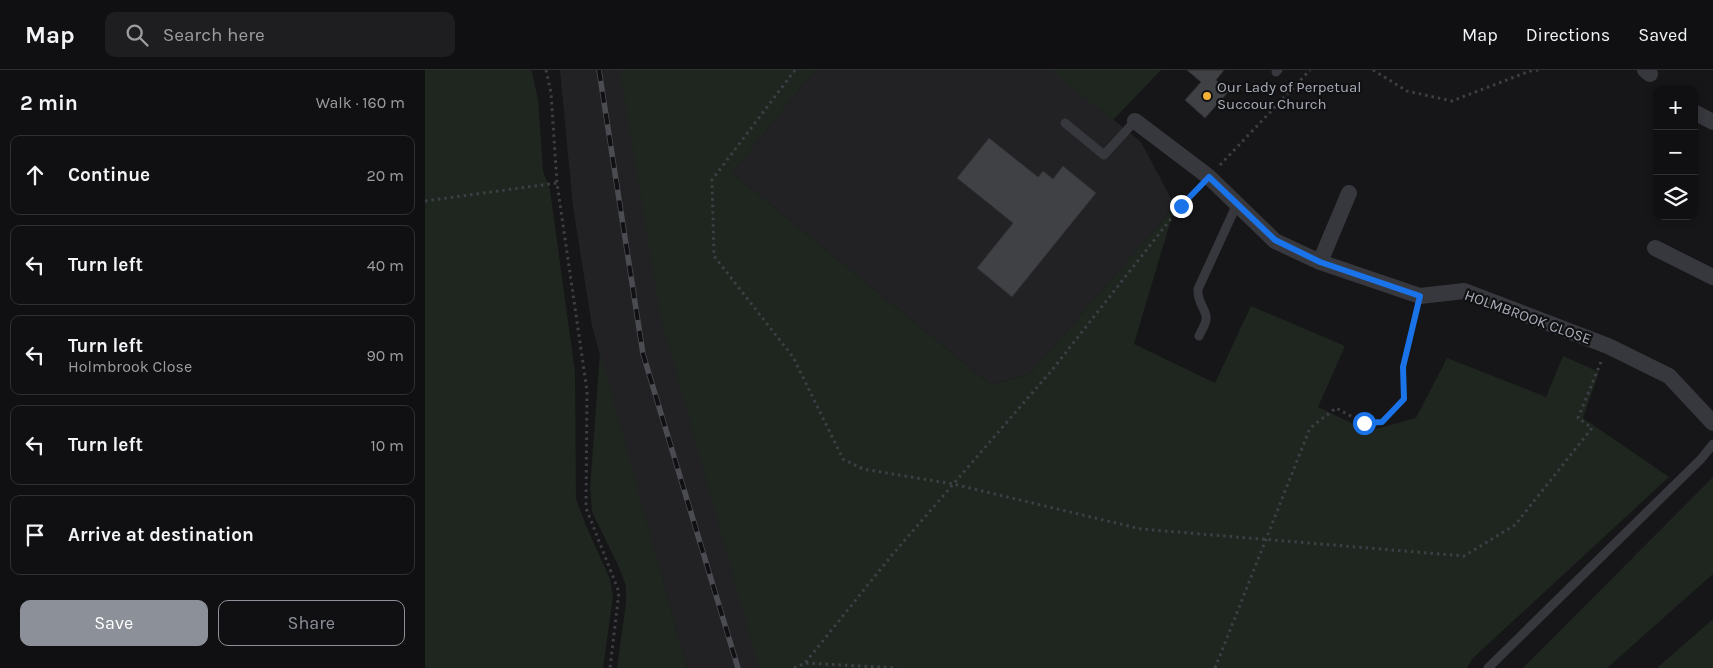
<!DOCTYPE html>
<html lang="en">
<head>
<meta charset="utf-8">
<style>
	body { margin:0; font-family:Karla,sans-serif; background:#1e1e20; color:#f1f3f6 }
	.controls { position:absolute; right:15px; top:15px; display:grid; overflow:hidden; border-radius:10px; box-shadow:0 2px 8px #0003 }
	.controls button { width:45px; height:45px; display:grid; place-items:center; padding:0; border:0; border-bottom:1px solid #303032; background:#101012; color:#f1f3f6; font:25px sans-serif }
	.stop { position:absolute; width:15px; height:15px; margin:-11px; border:4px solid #1a73e8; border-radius:50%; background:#fff }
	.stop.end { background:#1a73e8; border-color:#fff; box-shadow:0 1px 5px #0008 }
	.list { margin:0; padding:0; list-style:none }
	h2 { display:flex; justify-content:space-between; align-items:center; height:65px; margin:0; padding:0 20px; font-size:21px }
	h2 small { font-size:16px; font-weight:400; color:#9c9d9f }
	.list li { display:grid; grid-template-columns:32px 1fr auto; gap:15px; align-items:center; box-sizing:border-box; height:80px; margin:0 10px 10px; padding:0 10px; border:1px solid #303032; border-radius:10px }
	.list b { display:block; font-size:19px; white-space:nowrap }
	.list p { margin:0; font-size:16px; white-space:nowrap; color:#9c9d9f }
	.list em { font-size:16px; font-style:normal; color:#9c9d9f }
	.actions { display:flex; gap:10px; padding:15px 20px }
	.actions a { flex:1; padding:11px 0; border:1px solid #8c9099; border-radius:10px; text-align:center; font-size:18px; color:#8c9099 }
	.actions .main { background:#8c9099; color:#fff }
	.icon { flex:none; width:28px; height:28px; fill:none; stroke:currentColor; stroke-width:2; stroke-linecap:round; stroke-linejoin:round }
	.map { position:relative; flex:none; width:1288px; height:598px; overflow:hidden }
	header { display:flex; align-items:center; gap:30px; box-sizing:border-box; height:70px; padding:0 25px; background:#101012; border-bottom:1px solid #303032 }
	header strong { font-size:24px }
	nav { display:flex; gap:28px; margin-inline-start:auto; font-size:18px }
	.search { width:350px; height:45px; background:#1e1e20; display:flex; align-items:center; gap:12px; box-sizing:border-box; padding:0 18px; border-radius:10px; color:#9c9d9f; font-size:19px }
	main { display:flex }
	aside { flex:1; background:#101012 }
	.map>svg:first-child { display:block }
</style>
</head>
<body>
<header>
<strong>Map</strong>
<div class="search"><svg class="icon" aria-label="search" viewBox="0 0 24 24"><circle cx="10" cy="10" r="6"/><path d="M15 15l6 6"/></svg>Search here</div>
<nav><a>Map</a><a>Directions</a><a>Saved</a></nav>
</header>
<main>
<aside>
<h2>2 min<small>Walk · 160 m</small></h2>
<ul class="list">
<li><svg class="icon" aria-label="ahead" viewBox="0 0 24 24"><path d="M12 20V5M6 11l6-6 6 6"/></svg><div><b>Continue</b></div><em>20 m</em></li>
<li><svg class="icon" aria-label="left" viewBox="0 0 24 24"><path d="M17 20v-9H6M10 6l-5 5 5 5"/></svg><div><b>Turn left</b></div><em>40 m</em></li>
<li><svg class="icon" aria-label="left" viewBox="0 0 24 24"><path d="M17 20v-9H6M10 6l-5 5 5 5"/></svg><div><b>Turn left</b><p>Holmbrook Close</p></div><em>90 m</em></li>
<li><svg class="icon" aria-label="left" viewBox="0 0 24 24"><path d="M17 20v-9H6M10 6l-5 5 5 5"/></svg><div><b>Turn left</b></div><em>10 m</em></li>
<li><svg class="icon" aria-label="arrive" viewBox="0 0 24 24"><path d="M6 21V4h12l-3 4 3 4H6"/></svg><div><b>Arrive at destination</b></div></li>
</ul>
<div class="actions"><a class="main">Save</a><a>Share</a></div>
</aside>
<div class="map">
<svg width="1288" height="598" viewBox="0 0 1288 598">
	<rect width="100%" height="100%" fill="#161618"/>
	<path fill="#222225" d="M135 0H212L353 598H262L167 256 148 137Z
		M390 0H627L716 72 750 136 605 304 566 315 307 103Z"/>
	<path fill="#1e261f" d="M0 0H106L107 2 113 30 118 101 125 120 150 302 151 429 162 458 185 509 188 527 178 598H0Z
		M195 0H390L307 103 566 315 605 304 750 136 709 274 790 313 826 236 920 276 893 337 943 361 991 348 1022 288 1121 327 1138 286 1174 302 1158 348 1244 407 1047 589 1042 598H334L237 252Z
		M625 0H736L688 50Z
		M175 282 262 598H192L201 533V516L193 495 167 442 165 418Z
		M1288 407V504L1182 598H1098Z
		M1288 549V598H1232Z"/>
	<path fill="#404145" stroke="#303034" d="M762 0H799L791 10 804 21 780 48 760 30 776 12Z
		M564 68 613 107 618 101 628 109 638 96 671 123 587 227 552 198 588 153 532 108Z"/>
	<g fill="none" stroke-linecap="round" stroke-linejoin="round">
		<path stroke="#3d3f44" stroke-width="3" stroke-dasharray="2.5 4" stroke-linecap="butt" d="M121 0 126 23 132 113 162 321 161 438 194 522 185 598
			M370 0 287 110 289 186 368 287 418 389 438 399 528 414 716 459 1039 486 1090 455 1167 358 1153 348 1176 292
			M948 0 982 21 1027 31 1105 1 1114 0
			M795 95 885 0
			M0 131 132 113
			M381 593 472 598
			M369 598 380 593 467 485 627 300 756 136 772 120
			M790 598 885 358 911 338 939 353 957 352 979 329V297L992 241"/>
		<path stroke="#37383d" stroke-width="9" d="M851 2 853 0
			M640 53 679 85 710 51
			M774 266C776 261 780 256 781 250 783 240 772 235 773 219L812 134
			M1063 598 1276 389 1288 374"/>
		<path stroke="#37383d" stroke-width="16" d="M1220 0 1225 4
			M1269 42 1288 52
			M710 51 784 107 850 171 895 192 995 226 1039 221 1183 276 1244 306 1288 353
			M1230 178 1288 207
			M895 192 924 123"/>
		<g stroke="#4a4c52" stroke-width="5.5">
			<path id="rail" d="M174 0 218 284 313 598"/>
		</g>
		<use href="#rail" stroke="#111113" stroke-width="4" stroke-dasharray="11" stroke-linecap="butt"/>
	</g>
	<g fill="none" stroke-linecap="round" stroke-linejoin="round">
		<path stroke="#1a73e8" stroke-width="6" d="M756 136 784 107 850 170 895 192 995 226 978 297 979 329 957 352 939 353"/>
	</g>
	<circle fill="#f2b134" stroke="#111113" stroke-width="2" cx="782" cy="26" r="5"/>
	<g text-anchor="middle" stroke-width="4.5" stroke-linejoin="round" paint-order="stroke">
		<g font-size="15" fill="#a8adb8" stroke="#111113" text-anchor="start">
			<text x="792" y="22">Our Lady of Perpetual<tspan x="792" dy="17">Succour Church</tspan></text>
		</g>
		<g font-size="15" fill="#a8adb8" stroke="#111113">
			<text transform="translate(1103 247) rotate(20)" y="5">HOLMBROOK CLOSE</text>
		</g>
	</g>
</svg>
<div class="controls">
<button>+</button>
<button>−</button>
<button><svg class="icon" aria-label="layers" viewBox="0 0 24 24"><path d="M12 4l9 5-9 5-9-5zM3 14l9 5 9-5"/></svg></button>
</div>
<div class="stop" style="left:939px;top:353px"></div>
<div class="stop end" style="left:756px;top:136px"></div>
</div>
</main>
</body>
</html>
